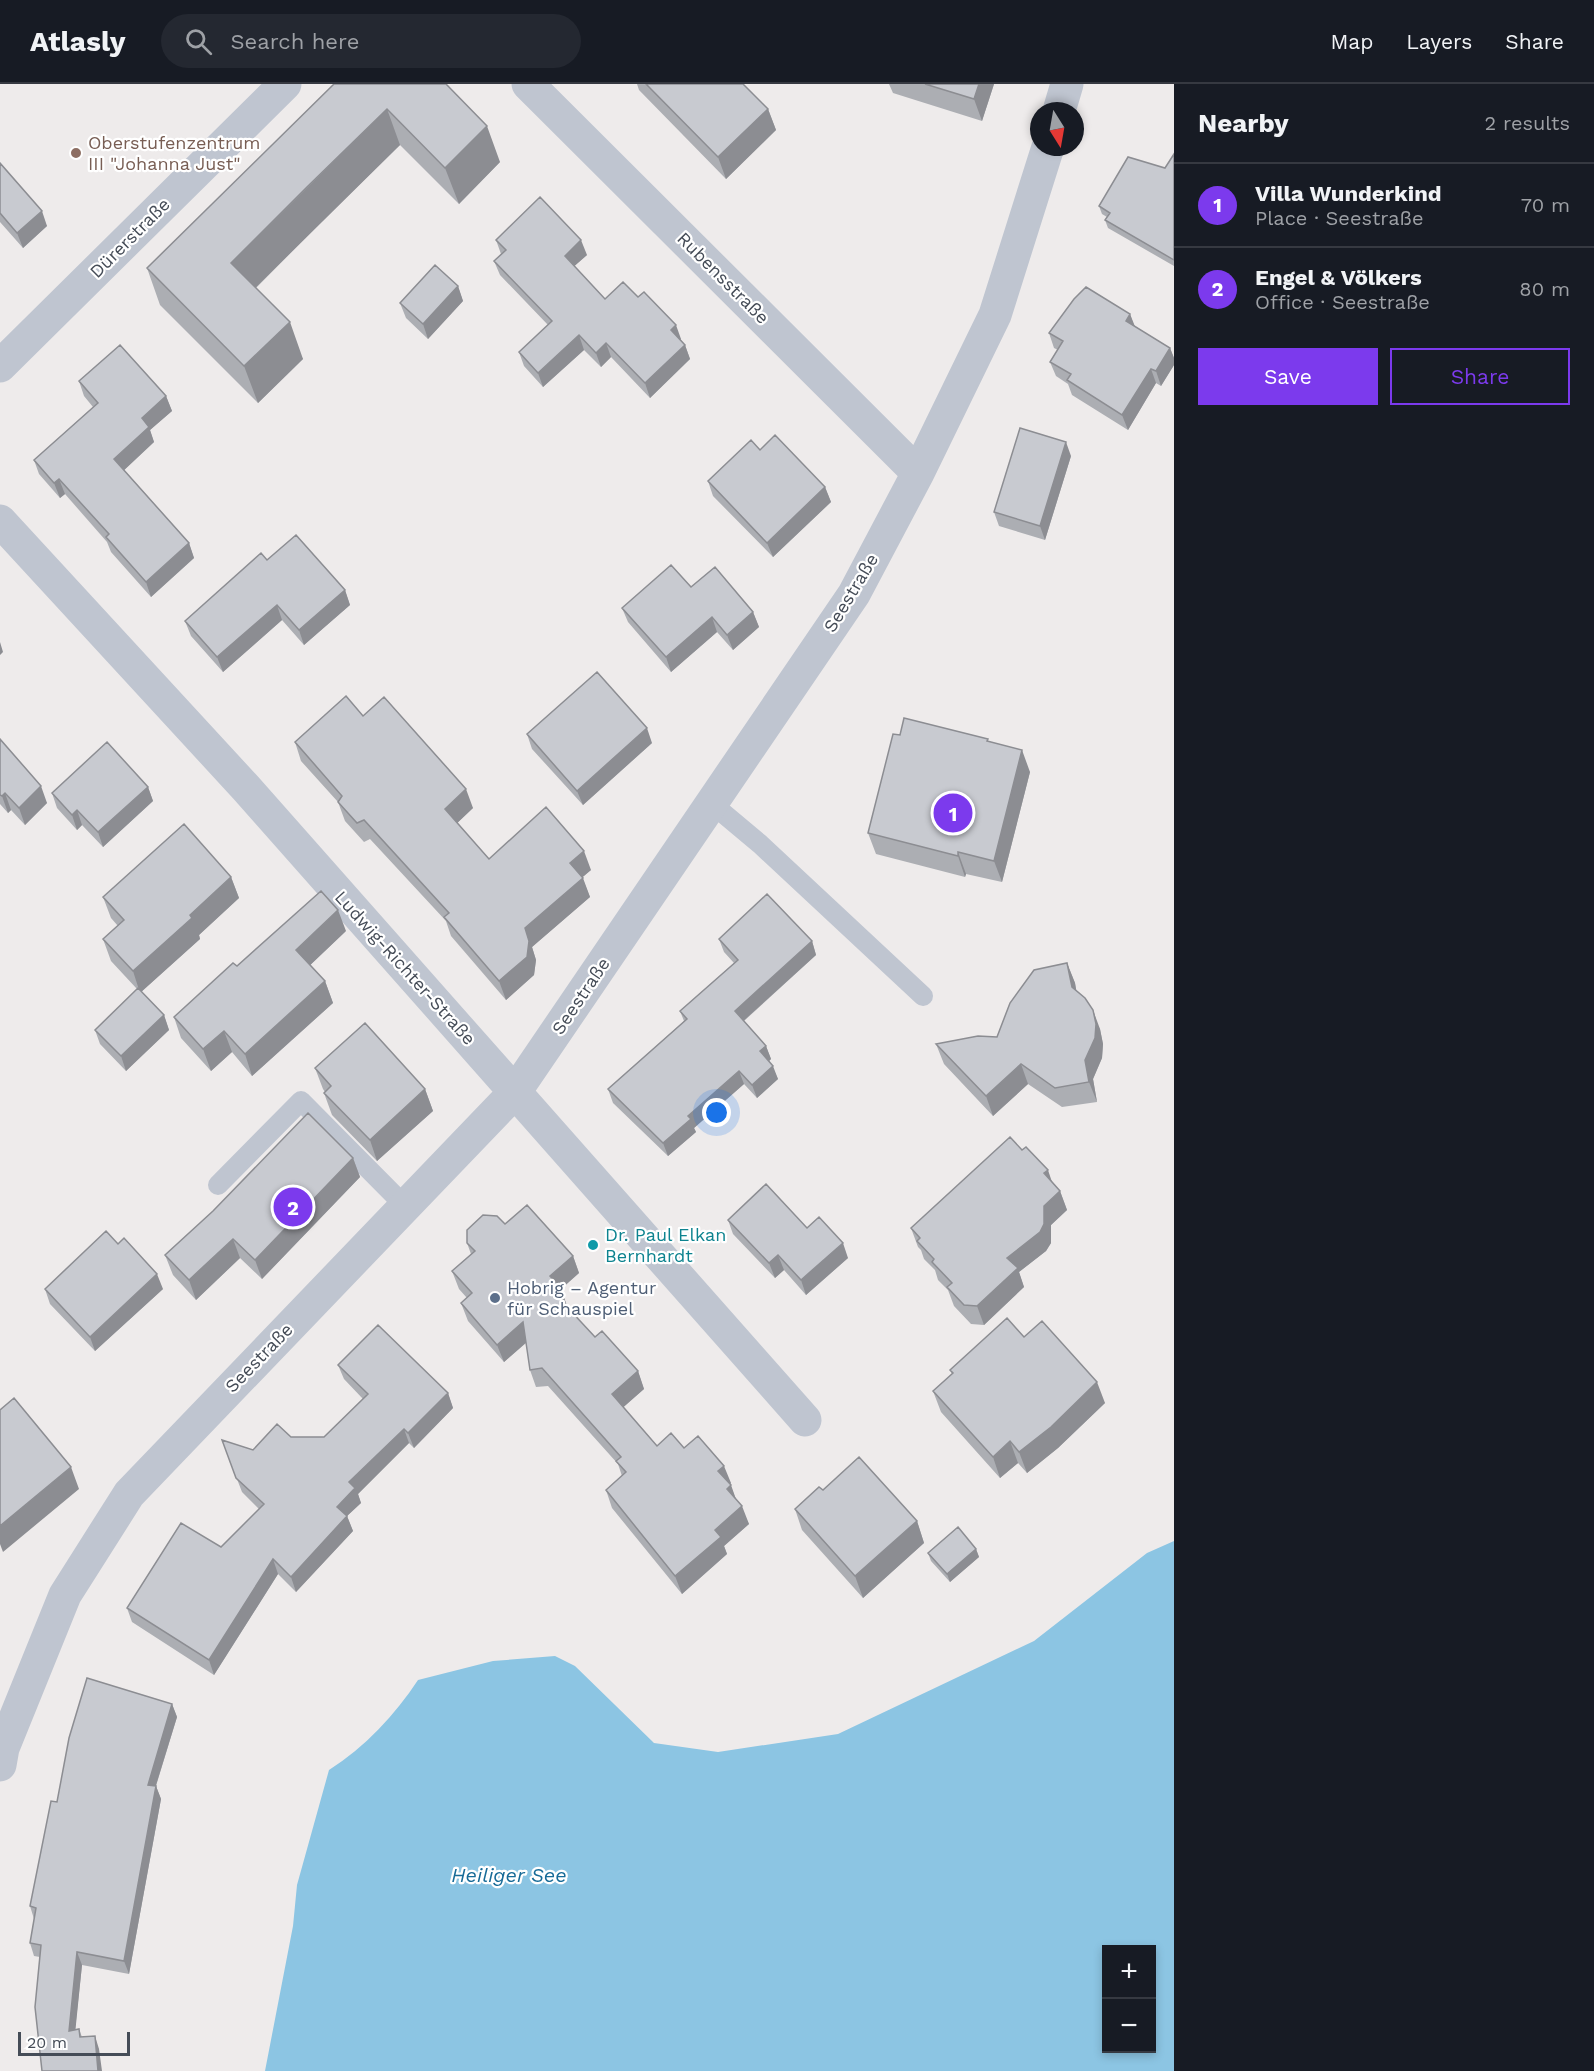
<!DOCTYPE html>
<html lang="en">
<head>
<meta charset="utf-8">
<style>
	body { margin:0; font-family:"Work Sans",sans-serif; background:#242831; color:#f1f3f6 }
	.controls { position:absolute; right:18px; bottom:18px; display:grid; overflow:hidden; border-radius:0px; box-shadow:0 3px 9px #0003 }
	.controls button { width:54px; height:54px; display:grid; place-items:center; padding:0; border:0; border-bottom:2px solid #363941; background:#171b24; color:#f1f3f6; font:30px sans-serif }
	.compass { position:absolute; left:1030px; top:18px; width:54px; height:54px; border-radius:50%; background:#171b24; box-shadow:0 3px 9px #0003; rotate:169deg }
	.scale { position:absolute; left:18px; bottom:15px; width:112px; box-sizing:border-box; padding-left:6px; border:3px solid #454c57; border-top:0; font-size:16px; line-height:21px; white-space:nowrap; color:#454c57; -webkit-text-stroke:4px #fff; paint-order:stroke }
	.you { position:absolute; left:717px; top:1029px; width:21px; height:21px; margin:-15px; border:4px solid #fff; border-radius:50%; background:#1a73e8; box-shadow:0 0 0 9px #1a73e833 }
	.badge { display:grid; place-items:center; width:39px; height:39px; border-radius:50%; background:#7c3aed; color:#fff; font-size:20px; font-weight:700 }
	.pin { position:absolute; translate:-50% -50%; border:3px solid #fff; box-shadow:0 2px 6px #0006 }
	.list { margin:0; padding:0; list-style:none }
	h2 { display:flex; justify-content:space-between; align-items:center; height:78px; margin:0; padding:0 24px; font-size:26px }
	h2 small { font-size:20px; font-weight:400; color:#9ea1a6 }
	.list li { display:grid; grid-template-columns:39px 1fr auto; gap:18px; align-items:center; box-sizing:border-box; height:84px; padding:0 24px; border-top:2px solid #363941 }
	.list b { display:block; font-size:22px; white-space:nowrap }
	.list p { margin:0; font-size:20px; white-space:nowrap; color:#9ea1a6 }
	.list em { font-size:20px; font-style:normal; color:#9ea1a6 }
	.actions { display:flex; gap:12px; padding:18px 24px }
	.actions a { flex:1; padding:14px 0; border:2px solid #7c3aed; border-radius:0px; text-align:center; font-size:21px; color:#7c3aed }
	.actions .main { background:#7c3aed; color:#fff }
	.icon { flex:none; width:33px; height:33px; fill:none; stroke:currentColor; stroke-width:2; stroke-linecap:round; stroke-linejoin:round }
	.map { position:relative; flex:none; width:1174px; height:1987px; overflow:hidden }
	header { display:flex; align-items:center; gap:36px; box-sizing:border-box; height:84px; padding:0 30px; background:#171b24; border-bottom:2px solid #363941 }
	header strong { font-size:28px }
	nav { display:flex; gap:33px; margin-inline-start:auto; font-size:21px }
	.search { width:420px; height:54px; background:#242831; display:flex; align-items:center; gap:15px; box-sizing:border-box; padding:0 21px; border-radius:33px; color:#9ea1a6; font-size:22px }
	main { display:flex }
	aside { flex:1; background:#171b24 }
	.map>svg:first-child { display:block }
</style>
</head>
<body>
<header>
<strong>Atlasly</strong>
<div class="search"><svg class="icon" aria-label="search" viewBox="0 0 24 24"><circle cx="10" cy="10" r="6"/><path d="M15 15l6 6"/></svg>Search here</div>
<nav><a>Map</a><a>Layers</a><a>Share</a></nav>
</header>
<main>
<div class="map">
<svg width="1174" height="1987" viewBox="0 0 1174 1987">
	<rect width="100%" height="100%" fill="#eeebeb"/>
	<path fill="#8cc5e3" fill-rule="evenodd" d="M1174 1457V1987H265L293 1842 297 1801 329 1686C365 1663 395 1631 418 1596L493 1577 555 1572 575 1582 654 1659 718 1668 838 1650 1034 1557 1147 1469ZM1106 1866H1152V1964H1106Z"/>
	<g fill="none" stroke-linecap="round" stroke-linejoin="round">
		<path stroke="#bfc5d0" stroke-width="20" d="M711 719 760 760 923 912
			M218 1101 301 1017 405 1122"/>
		<path stroke="#bfc5d0" stroke-width="33" d="M528 0 918 389
			M1059 27 1067 0
			M0 282 285 0
			M0 437 246 704 805 1336
			M0 1681 3 1664 65 1511 129 1410 515 1008 854 510 918 389 995 231 1048 63"/>
	</g>
	<path fill="#acaeb3" d="M334 0 500 78 459 120 400 61 320 139 256 204 303 275 258 319 160 221 147 184Z
		M637 0H743L768 25 776 46 726 95 639 6Z
		M889 0H994L982 37 893 9Z
		M1174 70V182L1108 144 1105 136 1107 133 1102 130 1099 122 1165 84Z
		M0 79 47 142 23 164 0 138Z
		M496 156 587 171 574 182 605 215 681 255V256L685 261 690 275 650 314 611 273 601 283 584 266 543 303 524 282 519 268 548 241 500 191 494 177 501 170Z
		M458 202 463 217 428 255 406 234 400 219Z
		M1130 230 1134 242 1170 264 1174 274V281L1161 302 1156 299 1128 346 1072 311 1068 300 1056 292 1050 278 1058 266 1054 264 1049 249Z
		M79 297 166 312 172 327 150 346 154 358 124 386 189 459 194 474 151 513 111 468 107 458 65 410 60 414 39 390 34 376 93 323 84 312Z
		M760 366 825 403 831 418 773 473 713 412 708 397Z
		M1071 372 1045 456 999 442 994 428Z
		M267 476 345 506 350 521 304 561 282 536 223 588 191 552 185 537Z
		M691 503 753 528 759 543 733 566 717 548 671 588 628 538 622 524Z
		M363 632 473 724 457 739 489 775 591 786 582 793 590 813 532 863 536 876 534 891 506 916 451 852 446 837 370 755 364 758 345 737 338 718 301 677 295 658Z
		M527 650 652 659 583 721 532 665Z
		M900 651 989 658 1030 688 1002 798 966 790 965 793 876 770 868 749Z
		M0 655 47 719 25 741 11 726 8 729 0 720Z
		M148 703 153 717 103 763 82 741 77 746 57 724 52 709Z
		M231 793 239 814 199 851 200 855 141 908 164 931 169 946 126 987 100 960 95 946 137 905 111 877 103 855 118 842 111 834 103 813Z
		M346 847 310 881 325 897 333 919 252 992 232 968 211 987 181 954 174 933Z
		M719 855 812 857 816 871 744 937 766 962 771 975 769 977 778 995 757 1014 744 1000 694 1044 696 1048 668 1072 613 1019 608 1005 684 937 680 927 734 879 724 868Z
		M1067 879 1075 899 1076 906 1100 945 1103 960 1102 974 1093 995 1097 1018 1062 1023 1028 1000 993 1032 944 980 936 960 997 953Z
		M315 984 425 1005 433 1027 377 1077 332 1031 324 1009 325 1008 323 1005Z
		M353 1074 360 1093 262 1195 240 1174 196 1216 173 1191 165 1171 213 1127Z
		M1052 1099 1060 1107 1067 1126 1051 1141V1159L1046 1167 1019 1188 1024 1203 984 1241 971 1240 954 1222 948 1206 938 1196 935 1186 924 1175 921 1166 918 1163 911 1144Z
		M728 1136 807 1144 848 1174 806 1211 784 1186 775 1194 733 1150Z
		M505 1140 573 1172 579 1189 561 1205 567 1222V1223L595 1253 638 1287 644 1305 623 1323 657 1362 684 1364 731 1399 730 1400 736 1416 749 1440 724 1462 727 1470 682 1510 612 1424 606 1406 622 1392 618 1380 548 1302 536 1303 530 1286 526 1259 504 1278 468 1237 461 1219 467 1214 459 1205 452 1187 471 1170 467 1159Z
		M45 1205H163L95 1267 50 1220Z
		M1024 1253 1105 1319 1058 1364 1027 1389 1018 1379 1000 1394 941 1328 933 1307 952 1290 950 1286Z
		M338 1281 448 1309 453 1324 414 1364 409 1359 358 1410 361 1419 347 1432 353 1447 296 1508 278 1490 214 1591 132 1538 127 1524 221 1463 259 1425 242 1408 222 1356 253 1366 291 1353H324L363 1315 344 1295Z
		M823 1406 917 1437 924 1459 863 1514 802 1446 795 1425Z
		M976 1465 979 1473 950 1498 931 1477 928 1469Z
		M172 1620 177 1633 156 1702 161 1715 129 1890 82 1881 75 1946 79 1945 82 1953 99 1965 42 1987 40 1873 34 1872 30 1859 34 1835 30 1822 57 1718Z"/>
	<path fill="#8c8d92" d="M979 0H994L982 37 974 15Z
		M387 25 400 61 244 215 231 179Z
		M768 25 776 46 726 95 718 73Z
		M487 42 500 78 459 120 445 84Z
		M42 127 47 142 23 164 17 149Z
		M581 156 587 171 570 186 565 172Z
		M458 202 463 217 428 255 423 240Z
		M1130 230 1136 245 1126 237Z
		M290 238 303 275 258 319 244 282Z
		M676 241 681 255 676 260 671 246Z
		M579 251 584 266 543 303 538 289Z
		M606 259 611 273 601 283 596 269Z
		M685 261 690 275 650 314 645 299Z
		M1170 264 1174 274V281L1161 302 1156 287Z
		M1151 285 1156 299 1128 346 1122 331Z
		M166 312 172 327 150 346 154 358 120 390 114 375 142 334Z
		M1066 358 1071 372 1045 456 1040 442Z
		M59 395 65 410 60 414 54 399Z
		M825 403 831 418 773 473 767 459Z
		M189 459 194 474 151 513 146 498Z
		M345 506 350 521 304 561 299 546Z
		M277 521 282 536 223 588 217 573Z
		M753 528 759 543 733 566 727 551Z
		M712 533 717 548 671 588 666 573Z
		M0 558 3 568 0 571Z
		M647 644 652 659 583 721 577 707Z
		M1022 666 1030 688 1002 798 994 777Z
		M41 702 47 719 25 741 19 724Z
		M148 703 153 717 103 763 98 748Z
		M466 705 473 724 452 744 445 725Z
		M5 709 11 726 8 729 2 712Z
		M77 726 82 741 77 746 72 731Z
		M584 767 591 786 577 798 570 779Z
		M958 768 966 790 965 793 958 772Z
		M231 793 239 814 199 851 200 855 140 909 133 887 190 831Z
		M583 794 590 813 532 863 536 876 534 891 506 916 499 897 525 844Z
		M338 826 346 847 304 887 296 866Z
		M812 857 816 871 740 940 735 927Z
		M1067 879 1075 899 1079 922 1072 903Z
		M325 897 333 919 252 992 245 970Z
		M1093 926 1100 945 1103 960 1102 974 1093 995 1097 1018 1089 998 1085 976Z
		M164 931 169 946 126 987 121 972Z
		M224 947 232 968 211 987 203 965Z
		M766 962 771 975 765 981 760 967Z
		M1021 980 1028 1000 993 1032 986 1012Z
		M773 982 778 995 757 1014 752 1001Z
		M739 987 744 1000 694 1044 696 1048 668 1072 663 1059 688 1032Z
		M425 1005 433 1027 377 1077 370 1056Z
		M353 1074 360 1093 262 1195 255 1176Z
		M1048 1086 1054 1104 1044 1089Z
		M1060 1107 1067 1126 1051 1141V1159L1046 1167 1019 1188 1024 1203 984 1241 977 1222 1007 1174 1044 1122Z
		M233 1155 240 1174 196 1216 189 1196Z
		M843 1159 848 1174 806 1211 801 1196Z
		M778 1171 784 1186 775 1194 769 1179Z
		M573 1172 579 1189 561 1205 567 1222 561 1227 555 1210 550 1192Z
		M157 1190 163 1205 95 1267 90 1253Z
		M523 1238 529 1256 504 1278 497 1261Z
		M638 1287 644 1305 618 1328 612 1310Z
		M1097 1298 1105 1319 1058 1364 1027 1389 1019 1368Z
		M448 1309 453 1324 414 1364 408 1349Z
		M404 1345 409 1359 358 1410 361 1419 347 1432 353 1447 296 1508 291 1493 337 1423 349 1398Z
		M1010 1357 1018 1379 1000 1394 993 1373Z
		M724 1382 731 1399 725 1404 718 1387Z
		M71 1383 79 1405 3 1468 0 1460V1442Z
		M731 1401 737 1418 727 1405Z
		M742 1422 749 1440 724 1462 727 1470 682 1510 675 1492 715 1446Z
		M917 1437 924 1459 863 1514 855 1492Z
		M976 1465 979 1473 950 1498 947 1490Z
		M273 1475 278 1490 214 1591 209 1576Z
		M172 1620 177 1633 152 1714 148 1701Z
		M156 1702 161 1715 129 1890 124 1877Z
		M77 1868 82 1881 74 1960 69 1947Z
		M95 1952 99 1965 102 1987H98Z"/>
	<path fill="#c8cad0" stroke="#8c8d92" stroke-width="1.5" d="M334 0H446L487 42 445 84 387 25 307 103 231 179 290 238 244 282 147 184Z
		M646 0H743L768 25 718 73Z
		M925 0H979L974 15Z
		M1174 70V176L1105 136 1110 129 1099 122 1128 73 1165 84Z
		M0 79 42 127 17 149 0 129Z
		M540 113 581 156 565 172 605 215 623 198 638 213 644 208 676 241 671 246 685 261 645 299 606 259 596 269 579 251 538 289 519 268 552 237 494 177 506 166 496 156Z
		M435 181 458 202 423 240 400 219Z
		M1086 203 1130 230 1126 237 1170 264 1156 287 1151 285 1122 331 1067 296 1071 290 1050 278 1063 257 1049 249 1074 215Z
		M120 261 166 312 142 334 149 343 114 375 189 459 146 498 106 453 109 450 59 395 54 399 34 376 98 319 79 297Z
		M1020 344 1066 358 1040 442 994 428Z
		M775 351 825 403 767 459 708 397 751 356 760 366Z
		M296 451 345 506 299 546 277 521 217 573 185 537 261 469 267 476Z
		M671 481 691 503 715 483 753 528 727 551 712 533 666 573 622 524Z
		M597 588 647 644 577 707 527 650Z
		M346 612 363 632 384 613 466 705 445 725 489 775 546 723 584 767 570 779 583 794 525 844 529 857 527 873 499 897 444 833 449 829 364 736 357 739 338 718 342 712 295 658Z
		M904 634 988 655 987 657 1022 666 994 777 958 768V772L868 749 893 650 900 651Z
		M0 655 41 702 19 724 5 709 2 712 0 711Z
		M107 658 148 703 98 748 77 726 72 731 52 709Z
		M184 740 231 793 190 831 192 834 133 887 103 855 124 836 103 813Z
		M321 807 338 826 296 866 325 897 245 970 224 947 203 965 174 933 233 879 237 882Z
		M767 810 812 857 735 927 766 962 760 967 773 982 752 1001 739 987 688 1032 691 1035 663 1059 608 1005 687 935 680 927 738 876 719 855Z
		M1067 879 1072 903 1085 914 1093 926 1096 940 1095 954 1085 976 1089 998 1055 1004 1021 980 986 1012 936 960 978 952 997 953 1010 919 1034 886Z
		M138 904 164 931 121 972 95 946Z
		M365 939 425 1005 370 1056 324 1009 331 1002 315 984Z
		M308 1029 353 1074 255 1176 233 1155 189 1196 165 1171 213 1127Z
		M1010 1053 1022 1066 1026 1063 1048 1086 1044 1089 1060 1107 1044 1122V1140L1040 1148 1007 1174 1018 1184 977 1222 964 1221 947 1203 952 1199 932 1178 934 1175 917 1157 920 1154 911 1144Z
		M766 1100 807 1144 819 1133 843 1159 801 1196 778 1171 769 1179 728 1136Z
		M527 1121 573 1172 550 1192 561 1204 555 1210 595 1253 602 1247 638 1287 612 1310 657 1362 671 1349 684 1364 698 1352 724 1382 718 1387 731 1401 727 1405 742 1422 715 1446 721 1453 675 1492 606 1406 626 1388 616 1377 621 1373 542 1284 530 1286 523 1238 497 1261 461 1219 472 1209 452 1187 475 1167 467 1159V1146L483 1131 497 1132 505 1140Z
		M106 1147 118 1160 124 1154 157 1190 90 1253 45 1205Z
		M1007 1234 1024 1253 1042 1237 1097 1298 1051 1343 1019 1368 1010 1357 993 1373 933 1307 953 1289 950 1286Z
		M378 1241 448 1309 408 1349 404 1345 349 1398 355 1404 337 1423 347 1432 291 1493 273 1475 209 1576 127 1524 181 1439 221 1463 264 1420 236 1394 222 1356 253 1366 277 1340 291 1353H324L368 1310 338 1281Z
		M14 1314 71 1383 0 1442V1326Z
		M859 1373 917 1437 855 1492 795 1425 819 1403 823 1406Z
		M958 1443 976 1465 947 1490 928 1469Z
		M87 1594 172 1620 148 1701 156 1702 124 1877 77 1868 69 1947 79 1945 80 1953 95 1952 98 1987H42L35 1923 41 1861 30 1859 36 1824 30 1822 51 1717 57 1718 69 1654Z"/>
	<circle fill="#8d6e63" stroke="#fff" stroke-width="2" cx="76" cy="69" r="6"/>
	<circle fill="#0f9aa8" stroke="#fff" stroke-width="2" cx="593" cy="1161" r="6"/>
	<circle fill="#5c6f8a" stroke="#fff" stroke-width="2" cx="495" cy="1214" r="6"/>
	<g text-anchor="middle" stroke-width="4.5" stroke-linejoin="round" paint-order="stroke">
		<g font-size="18" fill="#785e54" stroke="#fff" text-anchor="start">
			<text x="88" y="65">Oberstufenzentrum<tspan x="88" dy="21">III "Johanna Just"</tspan></text>
		</g>
		<g font-size="18" fill="#454c57" stroke="#fff">
			<text transform="translate(130 154) rotate(-45)" y="6">Dürerstraße</text>
			<text transform="translate(723 194) rotate(45)" y="6">Rubensstraße</text>
			<text transform="translate(851 509) rotate(-59)" y="6">Seestraße</text>
			<text transform="translate(405 884) rotate(48)" y="6">Ludwig-Richter-Straße</text>
			<text transform="translate(581 912) rotate(-56)" y="6">Seestraße</text>
			<text transform="translate(259 1274) rotate(-46)" y="6">Seestraße</text>
		</g>
		<g font-size="18" fill="#0d838f" stroke="#fff" text-anchor="start">
			<text x="605" y="1157">Dr. Paul Elkan<tspan x="605" dy="21">Bernhardt</tspan></text>
		</g>
		<g font-size="18" fill="#4e5e75" stroke="#fff" text-anchor="start">
			<text x="507" y="1210">Hobrig – Agentur<tspan x="507" dy="21">für Schauspiel</tspan></text>
		</g>
		<g font-size="20" font-style="italic" fill="#176b98" stroke="#fff">
			<text x="509" y="1798">Heiliger See</text>
		</g>
	</g>
</svg>
<div class="controls">
<button>+</button>
<button>−</button>
</div>
<svg class="compass" viewBox="-18 -18 36 36"><path d="M0-13l5 13h-10z" fill="#e53935"/><path d="M0 13l5-13h-10z" fill="#9ea1a6"/></svg>
<div class="scale">20 m</div>
<div class="you"></div>
<div class="pin badge" style="left:953px;top:729px">1</div>
<div class="pin badge" style="left:293px;top:1123px">2</div>
</div>
<aside>
<h2>Nearby<small>2 results</small></h2>
<ul class="list">
<li><span class="badge">1</span><div><b>Villa Wunderkind</b><p>Place · Seestraße</p></div><em>70 m</em></li>
<li><span class="badge">2</span><div><b>Engel &amp; Völkers</b><p>Office · Seestraße</p></div><em>80 m</em></li>
</ul>
<div class="actions"><a class="main">Save</a><a>Share</a></div>
</aside>
</main>
</body>
</html>
